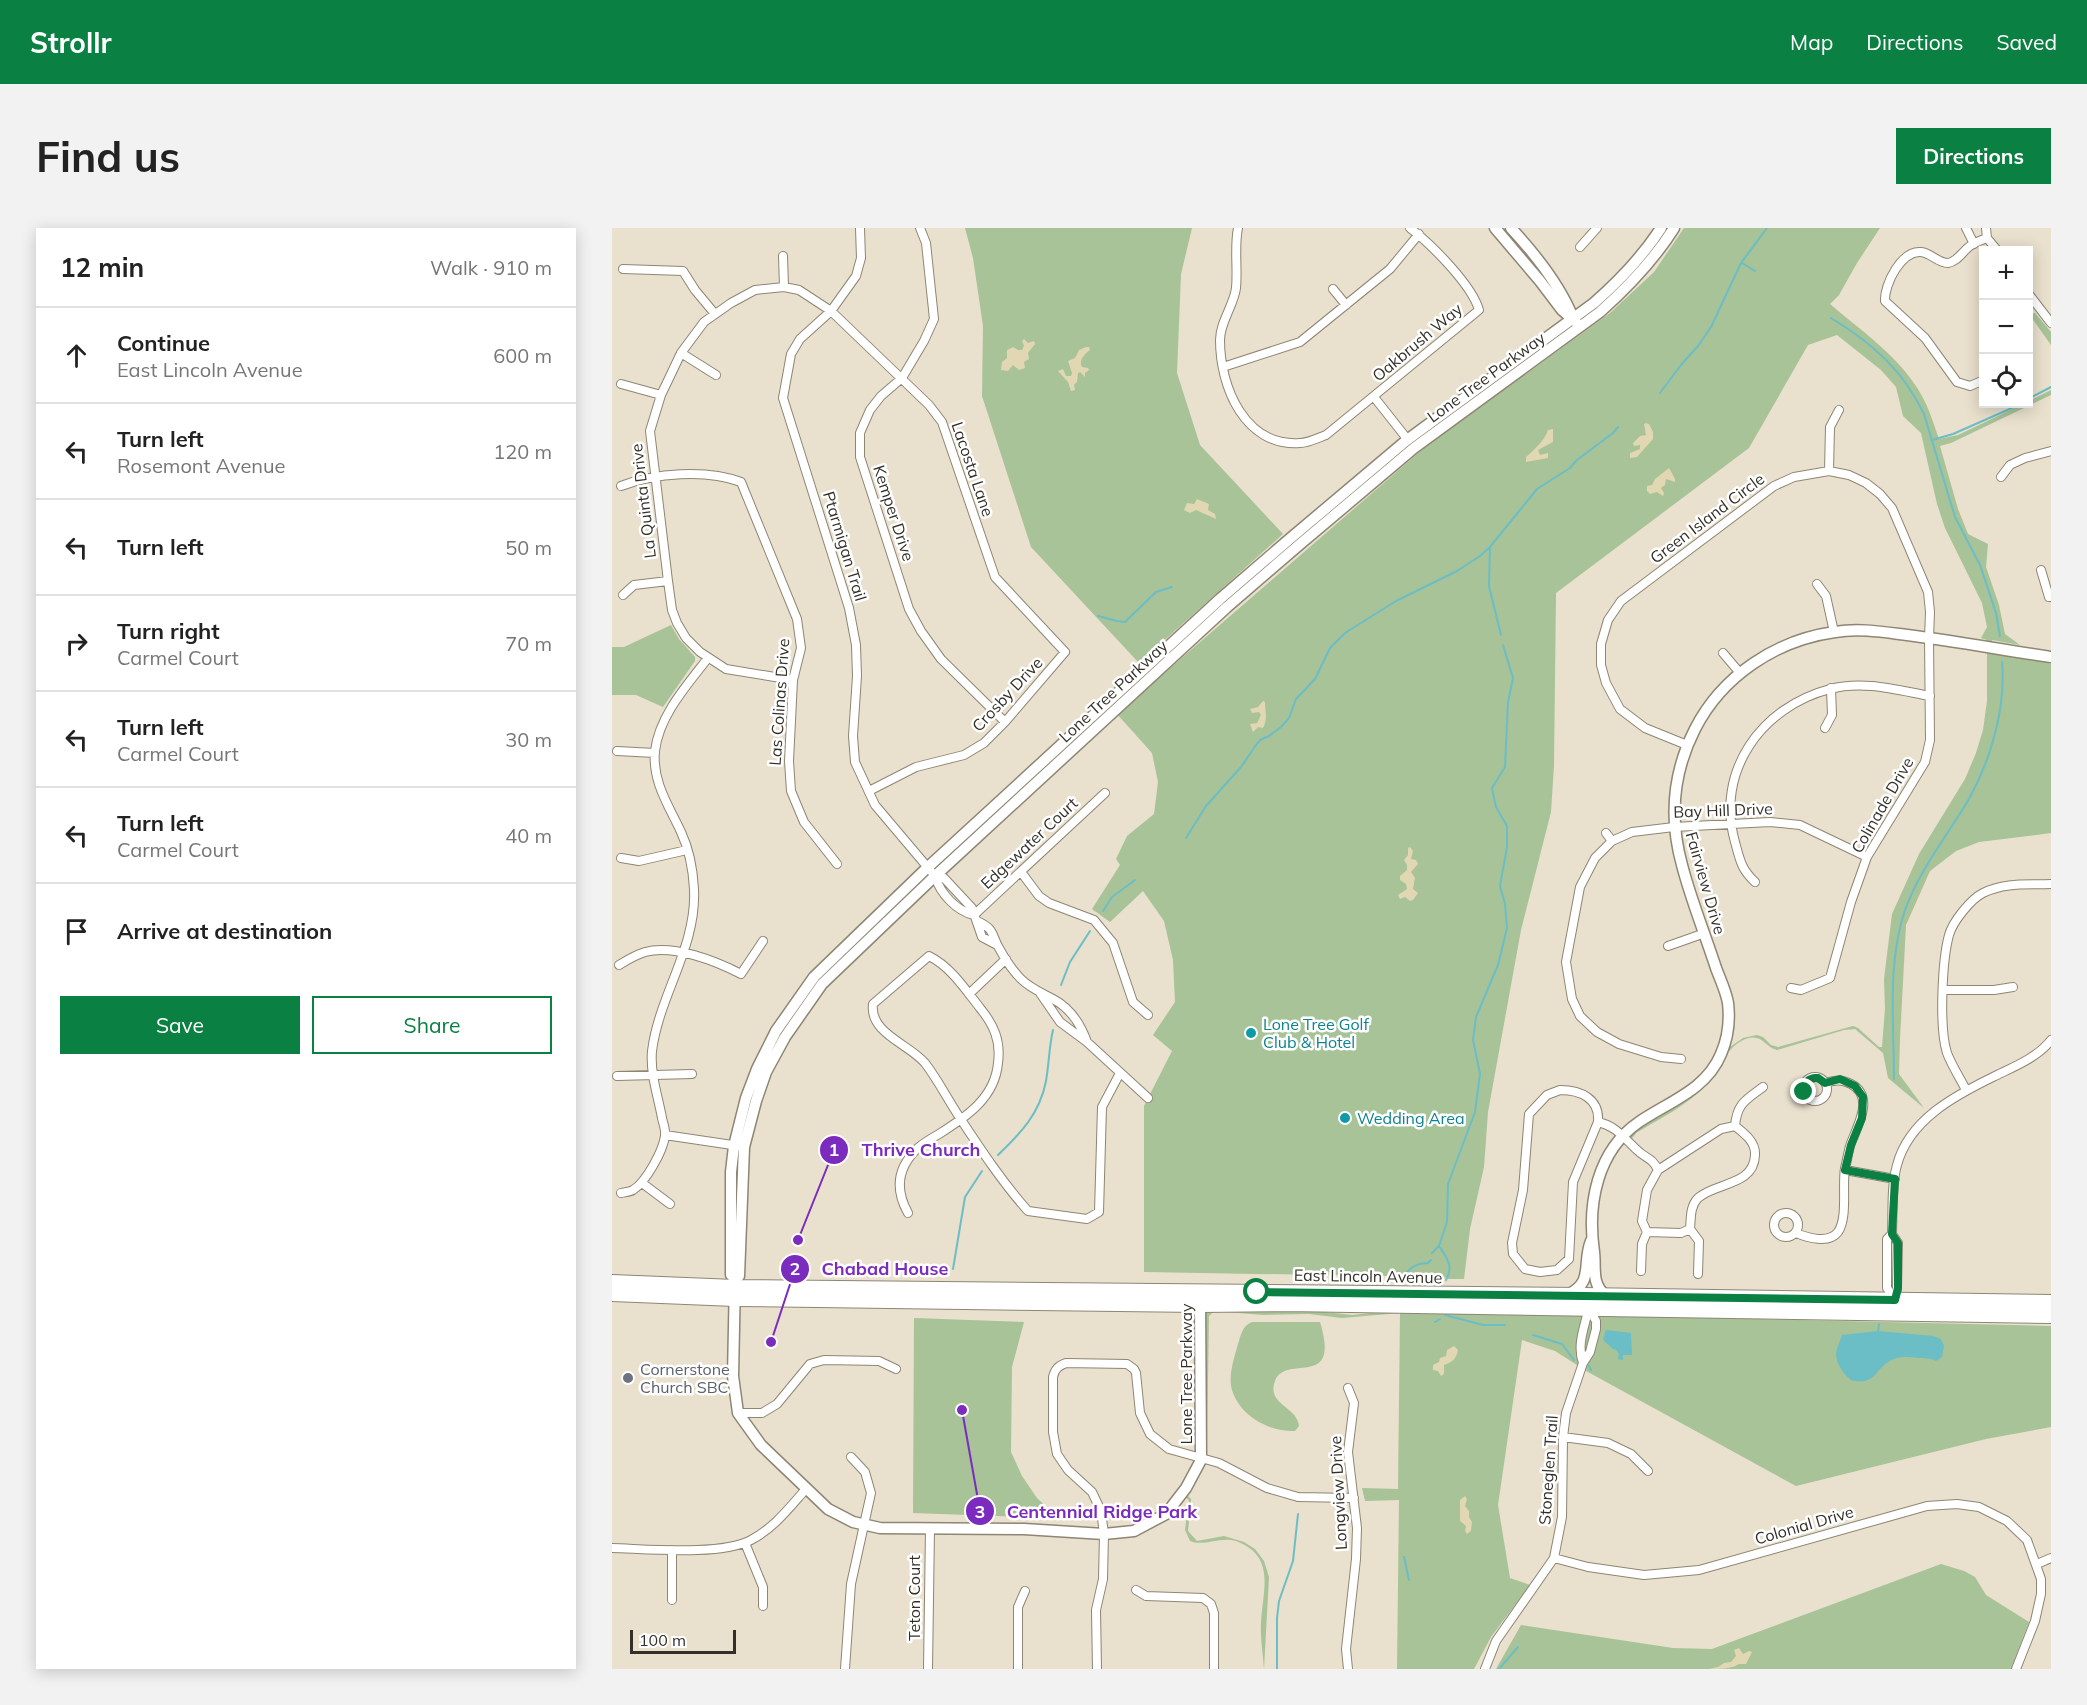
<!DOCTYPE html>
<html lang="en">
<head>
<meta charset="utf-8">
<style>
	body { margin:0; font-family:Mulish,sans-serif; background:#f2f2f2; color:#222 }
	.controls { position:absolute; right:18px; top:18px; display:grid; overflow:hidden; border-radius:0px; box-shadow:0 3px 15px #0003 }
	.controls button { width:54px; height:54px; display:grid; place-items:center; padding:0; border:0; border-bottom:2px solid #e0e0e0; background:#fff; color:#222; font:30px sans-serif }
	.scale { position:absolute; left:18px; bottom:15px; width:106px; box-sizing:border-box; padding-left:6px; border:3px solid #333029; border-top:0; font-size:16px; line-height:21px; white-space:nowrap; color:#333029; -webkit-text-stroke:4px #fff; paint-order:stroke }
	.stop { position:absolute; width:18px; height:18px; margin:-14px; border:4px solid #0b8043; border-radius:50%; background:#fff }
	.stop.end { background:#0b8043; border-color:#fff; box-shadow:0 2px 6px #0008 }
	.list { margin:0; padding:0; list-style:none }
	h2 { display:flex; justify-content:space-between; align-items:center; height:78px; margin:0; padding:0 24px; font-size:26px }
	h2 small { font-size:20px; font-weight:400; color:#767676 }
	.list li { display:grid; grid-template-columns:39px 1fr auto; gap:18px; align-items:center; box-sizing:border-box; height:96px; padding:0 24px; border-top:2px solid #e0e0e0 }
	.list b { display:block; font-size:22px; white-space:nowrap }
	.list p { margin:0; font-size:20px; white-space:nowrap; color:#767676 }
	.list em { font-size:20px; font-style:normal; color:#767676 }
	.actions { display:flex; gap:12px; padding:18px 24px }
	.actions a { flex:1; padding:14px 0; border:2px solid #0b8043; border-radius:0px; text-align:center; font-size:21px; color:#0b8043 }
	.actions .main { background:#0b8043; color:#fff }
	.icon { flex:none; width:33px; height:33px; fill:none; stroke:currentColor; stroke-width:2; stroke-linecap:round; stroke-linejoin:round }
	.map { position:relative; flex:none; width:1439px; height:1441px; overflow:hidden; border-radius:0px }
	header { display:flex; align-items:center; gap:36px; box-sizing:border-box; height:84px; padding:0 30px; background:#0b8043; color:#fff }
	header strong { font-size:28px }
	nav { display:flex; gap:33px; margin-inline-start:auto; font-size:21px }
	.intro { display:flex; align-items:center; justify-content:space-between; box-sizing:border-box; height:144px; padding:0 36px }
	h1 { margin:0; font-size:42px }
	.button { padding:15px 27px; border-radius:0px; background:#0b8043; color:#fff; font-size:21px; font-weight:700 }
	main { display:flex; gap:36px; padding:0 36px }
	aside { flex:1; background:#fff; border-radius:0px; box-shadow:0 3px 15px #0003 }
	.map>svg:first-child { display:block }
</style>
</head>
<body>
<header>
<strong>Strollr</strong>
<nav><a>Map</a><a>Directions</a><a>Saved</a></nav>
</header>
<div class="intro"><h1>Find us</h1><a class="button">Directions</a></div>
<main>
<aside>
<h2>12 min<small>Walk · 910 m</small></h2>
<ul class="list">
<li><svg class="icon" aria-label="ahead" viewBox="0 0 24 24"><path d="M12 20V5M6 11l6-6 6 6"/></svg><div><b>Continue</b><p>East Lincoln Avenue</p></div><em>600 m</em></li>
<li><svg class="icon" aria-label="left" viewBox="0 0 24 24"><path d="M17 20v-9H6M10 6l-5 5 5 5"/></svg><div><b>Turn left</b><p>Rosemont Avenue</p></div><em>120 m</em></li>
<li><svg class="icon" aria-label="left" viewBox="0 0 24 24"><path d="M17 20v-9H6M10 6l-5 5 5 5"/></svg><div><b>Turn left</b></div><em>50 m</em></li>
<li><svg class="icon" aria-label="right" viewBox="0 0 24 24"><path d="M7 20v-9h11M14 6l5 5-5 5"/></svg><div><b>Turn right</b><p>Carmel Court</p></div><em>70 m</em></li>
<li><svg class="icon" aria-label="left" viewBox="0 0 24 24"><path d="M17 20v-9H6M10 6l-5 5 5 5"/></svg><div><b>Turn left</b><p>Carmel Court</p></div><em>30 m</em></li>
<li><svg class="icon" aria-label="left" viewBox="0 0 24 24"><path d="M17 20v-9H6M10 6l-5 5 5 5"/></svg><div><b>Turn left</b><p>Carmel Court</p></div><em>40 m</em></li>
<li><svg class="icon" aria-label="arrive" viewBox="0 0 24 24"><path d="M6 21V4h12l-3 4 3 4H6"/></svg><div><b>Arrive at destination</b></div></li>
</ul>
<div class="actions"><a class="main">Save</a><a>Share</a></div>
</aside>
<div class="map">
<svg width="1439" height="1441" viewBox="0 0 1439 1441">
	<rect width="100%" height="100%" fill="#e9e0cd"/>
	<path fill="#a7c397" d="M353 0H580L569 46 565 145 588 217 671 306 527 435 419 319 370 168 371 98 361 30Z
		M1072 0H1268L1245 35 1227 67 1218 76C1252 105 1295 134 1314 176 1319 187 1323 200 1327 211L1346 207 1411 176H1416L1417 173 1439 162V167L1339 215 1328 218 1346 281 1356 306 1376 316 1374 339 1387 377 1393 406 1408 417 1380 412 1381 424 1434 434 1439 436V605L1367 614 1344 623 1318 643 1294 697 1288 811 1287 846 1312 880 1276 850 1271 825 1243 801 1232 802 1165 822C1153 819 1151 807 1137 810 1114 816 1111 839 1097 854 1078 876 1049 890 1024 905 1020 912 1013 915 1007 921 1003 925 1000 932 997 937 978 972 988 1045 993 1085L979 1087 1439 1098V1199L1374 1211 1184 1258 976 1144 943 1123 910 1112 886 1277 898 1350 918 1357 879 1409 862 1441H785L787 1272 753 1273 750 1260 786 1261 788 1085 730 1090 697 1086 651 1087 602 1083 597 1088 595 1216 589 1244 576 1268 579 1271 576 1303 585 1313 612 1308 632 1314 643 1321 652 1333 657 1349 652 1441C651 1425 648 1409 649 1394 651 1361 664 1328 624 1313 608 1308 592 1319 578 1313L573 1302 577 1272 573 1269 588 1242 593 1087 595 1083 616 1080 651 1084 695 1082 740 1087 787 1082 988 1084 984 1048 986 963 1001 923 1021 905 1077 869 1118 819 1131 810 1145 807 1151 809 1159 817 1166 819 1241 798 1246 800 1267 819H1270L1273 781 1272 751 1280 686 1307 626 1353 551 1364 525 1371 502 1375 473V412L1369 410 1375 399 1370 375 1333 300 1325 276 1309 205 1291 188 1284 159 1269 142 1225 107 1196 117 1137 220 944 365 942 537 939 584 909 702 876 884 872 939 858 1001 852 1051H836L832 1049 532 1044V878L560 823 541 807 563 774 561 732 552 693 531 663 498 694 480 681 508 637 504 631 515 608 542 586 546 554 540 525 505 486 811 221 998 85 1042 44Z
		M1423 85 1439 104V117L1417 86Z
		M59 397 67 411 83 429V433L51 479 24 467H0V419H12Z
		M302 1090 412 1094 400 1139 399 1224 410 1248 425 1270 442 1286 440 1290 301 1285Z
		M640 1094H708C729 1163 674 1125 663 1153 654 1177 685 1178 687 1198L683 1203C657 1204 628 1188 620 1162 616 1148 622 1130 626 1116 629 1107 630 1098 640 1094Z
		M1329 1336 1352 1343 1363 1349 1374 1367 1417 1394 1399 1441H884L909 1397 1061 1420 1100 1421Z"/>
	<path fill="#e1d7b3" d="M412 111 416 115 422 113 423 116 416 125 417 131 412 134 413 140 407 142 401 137 396 143 389 142 390 134 395 130V122L401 119 406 122H410L412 118 410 113Z
		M474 119H477L478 122C473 126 466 132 470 139L476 140 477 142 473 145V149L468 144 466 145 465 154 462 157 463 162 459 163 456 154 446 143 451 141 454 148H459L460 145 456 133 463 130 467 122Z
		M1034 195 1037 196 1041 204V211L1025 229 1018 230V225L1028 221V217L1022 218 1021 215 1028 208 1034 207 1032 196Z
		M941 201V214L926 222 928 227 936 225V230L914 234V229C922 222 933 212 936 202Z
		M1057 240 1063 251V254L1054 251 1053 257 1049 260 1052 265 1051 268 1045 264 1038 266 1035 263V258L1040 257 1043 251Z
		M585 271 597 276 596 282 603 286 604 291 584 282 578 285 572 282 575 275 582 276Z
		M651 473 653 474C653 484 656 491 651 500L646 499 641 504 638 496 645 495 649 487 647 484 640 485 638 481 646 479Z
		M798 619 801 623 799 631 804 632 806 636 799 644 803 650 801 661 806 665 801 672 798 673 793 669 788 671 786 667 795 661 794 656 788 652V648L795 642V637L792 632 796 627V620Z
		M842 1118 846 1122C844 1132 840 1134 832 1137V1146L829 1148 826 1143 821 1142V1137L827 1134 828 1130 834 1128 835 1122Z
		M853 1268 855 1271 853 1278 857 1283V1289L860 1294 859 1303 855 1306 853 1303 854 1298 848 1293V1272Z
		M1127 1420 1131 1426 1137 1423 1140 1424 1134 1436H1127C1119 1441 1108 1441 1097 1441L1106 1439 1112 1435 1119 1434 1124 1428 1122 1422Z"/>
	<path fill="#6bbec6" d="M994 1102 1019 1105 1020 1127H1011V1132L1006 1131 1007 1126 1004 1122 1001 1121 991 1112Z
		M1266 1103 1321 1108 1329 1111 1332 1118 1330 1129 1324 1133C1319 1130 1313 1130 1306 1130 1298 1129 1290 1128 1282 1131 1263 1138 1265 1159 1239 1152 1231 1146 1221 1132 1225 1121 1226 1116 1229 1112 1230 1107Z"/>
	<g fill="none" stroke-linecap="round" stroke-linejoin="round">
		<path stroke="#6bbec6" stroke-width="2" d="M1130 35 1143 43
			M1219 90C1260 115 1291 142 1312 186L1343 289 1368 337 1384 385 1388 408
			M1048 165 1069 137 1086 118 1099 99 1129 35 1155 0
			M1416 171 1439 159
			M1320 212 1341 206 1409 176
			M878 319 877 358 889 407
			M486 388 505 393 513 394 544 364 560 359
			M574 610 594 578 629 539 644 517 648 512 657 508 669 499 677 490 684 471 703 451 718 420 733 405 784 373 845 343 868 328 878 319 925 261 958 240 965 232 1001 205 1006 199
			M491 683 500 669 523 652
			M449 757 458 734 478 703
			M1282 851C1282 796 1275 735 1293 682 1308 641 1335 608 1357 571 1379 531 1394 480 1390 434
			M386 927C409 905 428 885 434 853 437 836 437 819 441 802
			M827 1018C835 1030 842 1038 834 1052
			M820 1025 827 1018 835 994 836 956 863 884 868 846 861 812 864 789 886 737 895 700 893 676 888 658 895 619V598L884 579 880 560 893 539 896 474 901 450 891 417
			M341 1041 353 969 370 943
			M795 1044C802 1037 807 1035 816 1035L819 1032
			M833 1087 871 1097H893
			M823 1094 828 1091
			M1266 1103 1267 1096
			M921 1107 950 1116 962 1132
			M977 1138 979 1142
			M792 1329 797 1352
			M665 1441V1390L667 1373 681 1333 686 1286
			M887 1441 906 1419"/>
		<g stroke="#8d8674" stroke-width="10">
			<path id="minor" d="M248 0 249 30 244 48 219 83 188 111 179 126 171 170 237 380 244 417 245 448 241 508 243 534 263 577 323 648C328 665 344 683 362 687
				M308 0 314 15 322 91 312 113 290 150 269 168 258 182 248 205V229L297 381 309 403 329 431 393 494
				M626 0C622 20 626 40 624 60 622 77 608 94 608 112 608 159 633 219 688 215 696 215 706 210 714 207L867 82C860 57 819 16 798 0
				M1354 0 1362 16
				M1374 0 1375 10 1385 22
				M968 19 985 0
				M171 28 172 59
				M11 41 71 43 83 62 103 86
				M721 61 734 77
				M1416 65 1439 95
				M69 125 104 147
				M611 139 688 114 778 41 807 6
				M1372 152 1358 158 1345 154 1313 110 1273 73C1272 56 1290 22 1309 24 1319 25 1326 35 1336 35 1345 34 1351 23 1358 18 1363 14 1370 12 1375 10
				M9 156 49 167
				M762 169 796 212
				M1217 243 1218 199 1227 182
				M1389 249 1398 237 1413 230 1439 223
				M9 258C43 245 94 241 129 254L185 391 189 420 181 452 177 533 179 563 192 594 225 636
				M1429 342 1437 369H1439
				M1205 356 1214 368 1222 404
				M11 367 22 357 56 353
				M1111 425 1128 445
				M181 452 114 441 88 424 74 410 65 395 60 382 56 353 38 203 49 167 60 144 69 125 92 94 119 75 143 62 172 59 187 62 219 83 317 177 330 194 383 349 453 424 393 494 372 515 352 527 304 539 257 563
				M1213 500 1220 487 1219 460
				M1075 517 1033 500 1008 481 994 455 989 437V416L996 392 1009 373 1162 258 1182 249 1217 243 1237 247 1254 255 1268 266 1280 280 1316 364 1318 384 1317 410 1318 512 1313 534 1255 629 1239 674 1218 750 1189 762 1179 760
				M5 523 43 525
				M994 605 1000 613
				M9 630 27 633 75 622
				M409 644 427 668 437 675 482 692 501 715 521 774 536 787
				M323 648 332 650 360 680 370 709 385 717
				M1143 654C1129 641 1128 632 1123 614 1103 544 1149 479 1218 461 1251 452 1285 462 1318 468
				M362 687 493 565
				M365 693C383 701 379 706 387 720 393 731 401 743 409 751 418 760 430 765 441 771 458 780 469 797 475 814
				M1056 718 1093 705
				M7 737C15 732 24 727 33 724 61 716 104 733 129 746L151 713
				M1331 762H1382L1401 759
				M428 765 448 794 475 814 536 870
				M357 766 394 731
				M1069 831 1049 829 1007 816 985 804 968 788 960 771 954 734 968 659 983 630 1000 613 1020 604 1062 599 1158 594 1188 597 1255 629
				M5 848 80 846
				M1191 861a12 12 0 1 1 24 0a12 12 0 1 1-24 0Z
				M948 862C969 862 988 871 986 894L961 954 957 1031 945 1042 928 1044 913 1041 901 1026 900 1015 911 962 917 886 935 867Z
				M1354 862C1348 850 1340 838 1335 825 1327 800 1330 733 1337 707 1341 693 1359 671 1371 665 1393 654 1416 657 1439 656
				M986 894C1004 898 1012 910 1025 922 1034 931 1040 929 1046 942
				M1123 898C1132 905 1144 914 1143 927 1142 958 1104 954 1086 970 1078 978 1079 990 1078 1001L1069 1005 1035 1004 1030 993 1035 962 1046 942 1109 901Z
				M1123 898C1125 875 1134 872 1151 859
				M53 907 127 918
				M1233 942 1283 951
				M30 955 58 976
				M9 965C13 964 18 964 21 962 34 954 51 923 53 908 54 902 51 895 50 890 46 868 38 846 40 823 47 767 85 719 82 661 81 642 77 621 69 604 57 578 40 554 43 523 47 488 75 457 96 430
				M1162 997a12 12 0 1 1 24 0a12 12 0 1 1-24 0Z
				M296 985C282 960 286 938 307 919 313 914 320 910 327 906 354 889 383 870 386 835 389 813 382 797 368 780 353 761 339 739 317 728L261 776C257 805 297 816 313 835 326 852 336 872 348 890 369 922 391 955 416 983L475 991 487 984 490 879 508 845
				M1078 1001 1087 1013 1086 1046
				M1184 1005C1196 1010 1217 1016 1226 1004 1236 990 1230 957 1233 940 1235 933 1236 925 1238 918 1244 900 1264 869 1239 856 1229 851 1224 852 1213 855
				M1280 1006 1286 1015 1285 1060 1283 1073
				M1029 1043 1030 1016 1035 1004
				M1283 1072 1275 1060V1011L1280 1006C1281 984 1279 958 1285 937 1297 892 1342 868 1381 849 1401 839 1425 830 1439 812
				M971 1135C964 1115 974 1097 977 1077
				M126 1185H150L165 1176 198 1136 212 1132 267 1133 284 1141
				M951 1209 996 1215 1019 1226 1036 1243
				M133 1315 151 1359V1378
				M0 1320C36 1321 109 1328 139 1312 162 1300 177 1280 194 1261
				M60 1322V1372
				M942 1330 976 1339 1032 1347 1087 1342 1315 1278 1345 1276 1367 1279 1395 1293 1415 1312 1429 1351V1366L1423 1393 1404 1441
				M1425 1336 1439 1330
				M524 1362 534 1368 591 1370 599 1376 602 1385V1441
				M233 1441 239 1356 259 1265 253 1244 239 1229
				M316 1441 318 1300
				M406 1441V1379L413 1363
				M485 1441 484 1382 491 1351 492 1306 489 1283 480 1264 456 1242 445 1226 441 1204V1149C443 1141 446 1138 454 1135L515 1136 522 1141 524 1145 528 1185 538 1206 557 1221 607 1235 655 1260 686 1269 742 1270
				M736 1441 734 1421 744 1331 745 1300 736 1224 742 1175 736 1160
				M873 1441 884 1413 942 1330 950 1289 951 1209 954 1185 971 1135 978 1124 984 1101V1093L977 1081"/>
		</g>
		<g stroke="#8d8674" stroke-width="13">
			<path id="tertiary" d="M883 0 928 53 950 82 964 94
				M899 0C923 26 948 57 961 90
				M123 1050 127 1048 132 919 144 873 154 844 173 809 210 756 323 648 615 379 687 317 802 220 988 84C1016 59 1042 32 1062 0
				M957 1066C982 1054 970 1035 979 1013
				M993 1067C979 1055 984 1040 982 1024 975 976 985 923 1027 894 1058 873 1094 862 1109 826 1116 810 1118 792 1116 775 1114 763 1108 751 1104 740 1093 706 1079 672 1070 637 1057 590 1061 544 1083 501 1110 448 1164 412 1223 404 1247 400 1271 404 1295 407 1343 413 1391 422 1439 429
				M588 1071 589 1232 574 1260 554 1286 522 1303 492 1306 412 1301 268 1300 241 1294 216 1281 149 1217 126 1185 121 1148 123 1050 119 1047V944L122 918 134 870 145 841 164 803 202 749 315 640 608 371 680 309 795 212 982 75C1007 53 1031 28 1049 0"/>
		</g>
		<g stroke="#8d8674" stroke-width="16">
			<path id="primary" d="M0 1054 123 1059 971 1067 1439 1074
				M0 1066 123 1071 588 1077 676 1076 1439 1088"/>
		</g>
		<use href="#minor" stroke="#fff" stroke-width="8"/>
		<use href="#tertiary" stroke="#fff" stroke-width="10"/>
		<use href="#primary" stroke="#fff" stroke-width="14"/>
	</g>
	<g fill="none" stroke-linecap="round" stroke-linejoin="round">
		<path stroke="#0b8043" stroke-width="8" d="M645 1064 1283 1072 1286 1060V1015L1280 1006 1283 951 1233 942 1239 917 1250 890 1251 869 1243 858 1228 851 1213 855 1206 850C1197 849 1191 855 1192 864"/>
	</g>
	<g fill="#0f9aa8" stroke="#fff" stroke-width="2">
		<circle cx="639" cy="805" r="6"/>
		<circle cx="733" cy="890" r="6"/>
	</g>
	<circle fill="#6b7280" stroke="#fff" stroke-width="2" cx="16" cy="1150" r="6"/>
	<g text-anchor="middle" stroke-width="5" stroke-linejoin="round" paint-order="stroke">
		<g font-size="16" fill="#333029" stroke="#fff">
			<text transform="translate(805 114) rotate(-40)" y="6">Oakbrush Way</text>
			<text transform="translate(874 149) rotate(-36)" y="6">Lone Tree Parkway</text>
			<text transform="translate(361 241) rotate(71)" y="6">Lacosta Lane</text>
			<text transform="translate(31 273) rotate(-97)" y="6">La Quinta Drive</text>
			<text transform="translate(282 285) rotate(72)" y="6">Kemper Drive</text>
			<text transform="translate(1095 290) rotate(-37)" y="6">Green Island Circle</text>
			<text transform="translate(233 318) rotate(73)" y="6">Ptarmigan Trail</text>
			<text transform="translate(501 463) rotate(-43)" y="6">Lone Tree Parkway</text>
			<text transform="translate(395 466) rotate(-47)" y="6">Crosby Drive</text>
			<text transform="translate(167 474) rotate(-86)" y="6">Las Colinas Drive</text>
			<text transform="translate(1270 577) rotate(-60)" y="6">Colinade Drive</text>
			<text transform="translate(1111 582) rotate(-2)" y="6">Bay Hill Drive</text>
			<text transform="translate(417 615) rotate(-43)" y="6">Edgewater Court</text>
			<text transform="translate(1094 655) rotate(74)" y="6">Fairview Drive</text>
			<text transform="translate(756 1048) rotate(1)" y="6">East Lincoln Avenue</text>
			<text transform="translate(574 1146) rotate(-90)" y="6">Lone Tree Parkway</text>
			<text transform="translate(936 1242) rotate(-86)" y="6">Stoneglen Trail</text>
			<text transform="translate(726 1265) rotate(-93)" y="6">Longview Drive</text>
			<text transform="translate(1192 1297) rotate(-16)" y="6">Colonial Drive</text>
			<text transform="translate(302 1370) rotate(-90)" y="6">Teton Court</text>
		</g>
		<g font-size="16" fill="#0d838f" stroke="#fff" text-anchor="start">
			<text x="651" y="802">Lone Tree Golf<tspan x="651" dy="18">Club &amp; Hotel</tspan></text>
			<text x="745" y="896">Wedding Area</text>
		</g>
		<g font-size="16" fill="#5b616d" stroke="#fff" text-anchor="start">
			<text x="28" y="1147">Cornerstone<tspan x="28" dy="18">Church SBC</tspan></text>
		</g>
	</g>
	<path fill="none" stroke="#7b2cbf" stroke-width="2" d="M186 1012L222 922M159 1114L183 1041M350 1182L368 1283"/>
	<g fill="#7b2cbf" stroke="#fff" stroke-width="2">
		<circle cx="186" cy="1012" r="6"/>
		<circle cx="159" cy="1114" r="6"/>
		<circle cx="350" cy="1182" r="6"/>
		<circle cx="222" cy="922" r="15"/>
		<circle cx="183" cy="1041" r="15"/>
		<circle cx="368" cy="1283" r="15"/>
	</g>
	<g font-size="18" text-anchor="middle" font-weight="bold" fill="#fff">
		<text x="222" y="928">1</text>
		<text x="183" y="1047">2</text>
		<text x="368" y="1290">3</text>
	</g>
	<g font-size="18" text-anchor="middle" font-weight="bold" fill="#7b2cbf" stroke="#fff" stroke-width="5" stroke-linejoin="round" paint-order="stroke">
		<text x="309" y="928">Thrive Church</text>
		<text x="273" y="1047">Chabad House</text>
		<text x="490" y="1290">Centennial Ridge Park</text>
	</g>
</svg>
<div class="controls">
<button>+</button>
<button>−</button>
<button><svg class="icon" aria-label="locate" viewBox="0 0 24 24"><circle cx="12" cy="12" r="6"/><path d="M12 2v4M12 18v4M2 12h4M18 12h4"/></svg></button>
</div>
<div class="scale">100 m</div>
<div class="stop" style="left:645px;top:1064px"></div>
<div class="stop end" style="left:1192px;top:864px"></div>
</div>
</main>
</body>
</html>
